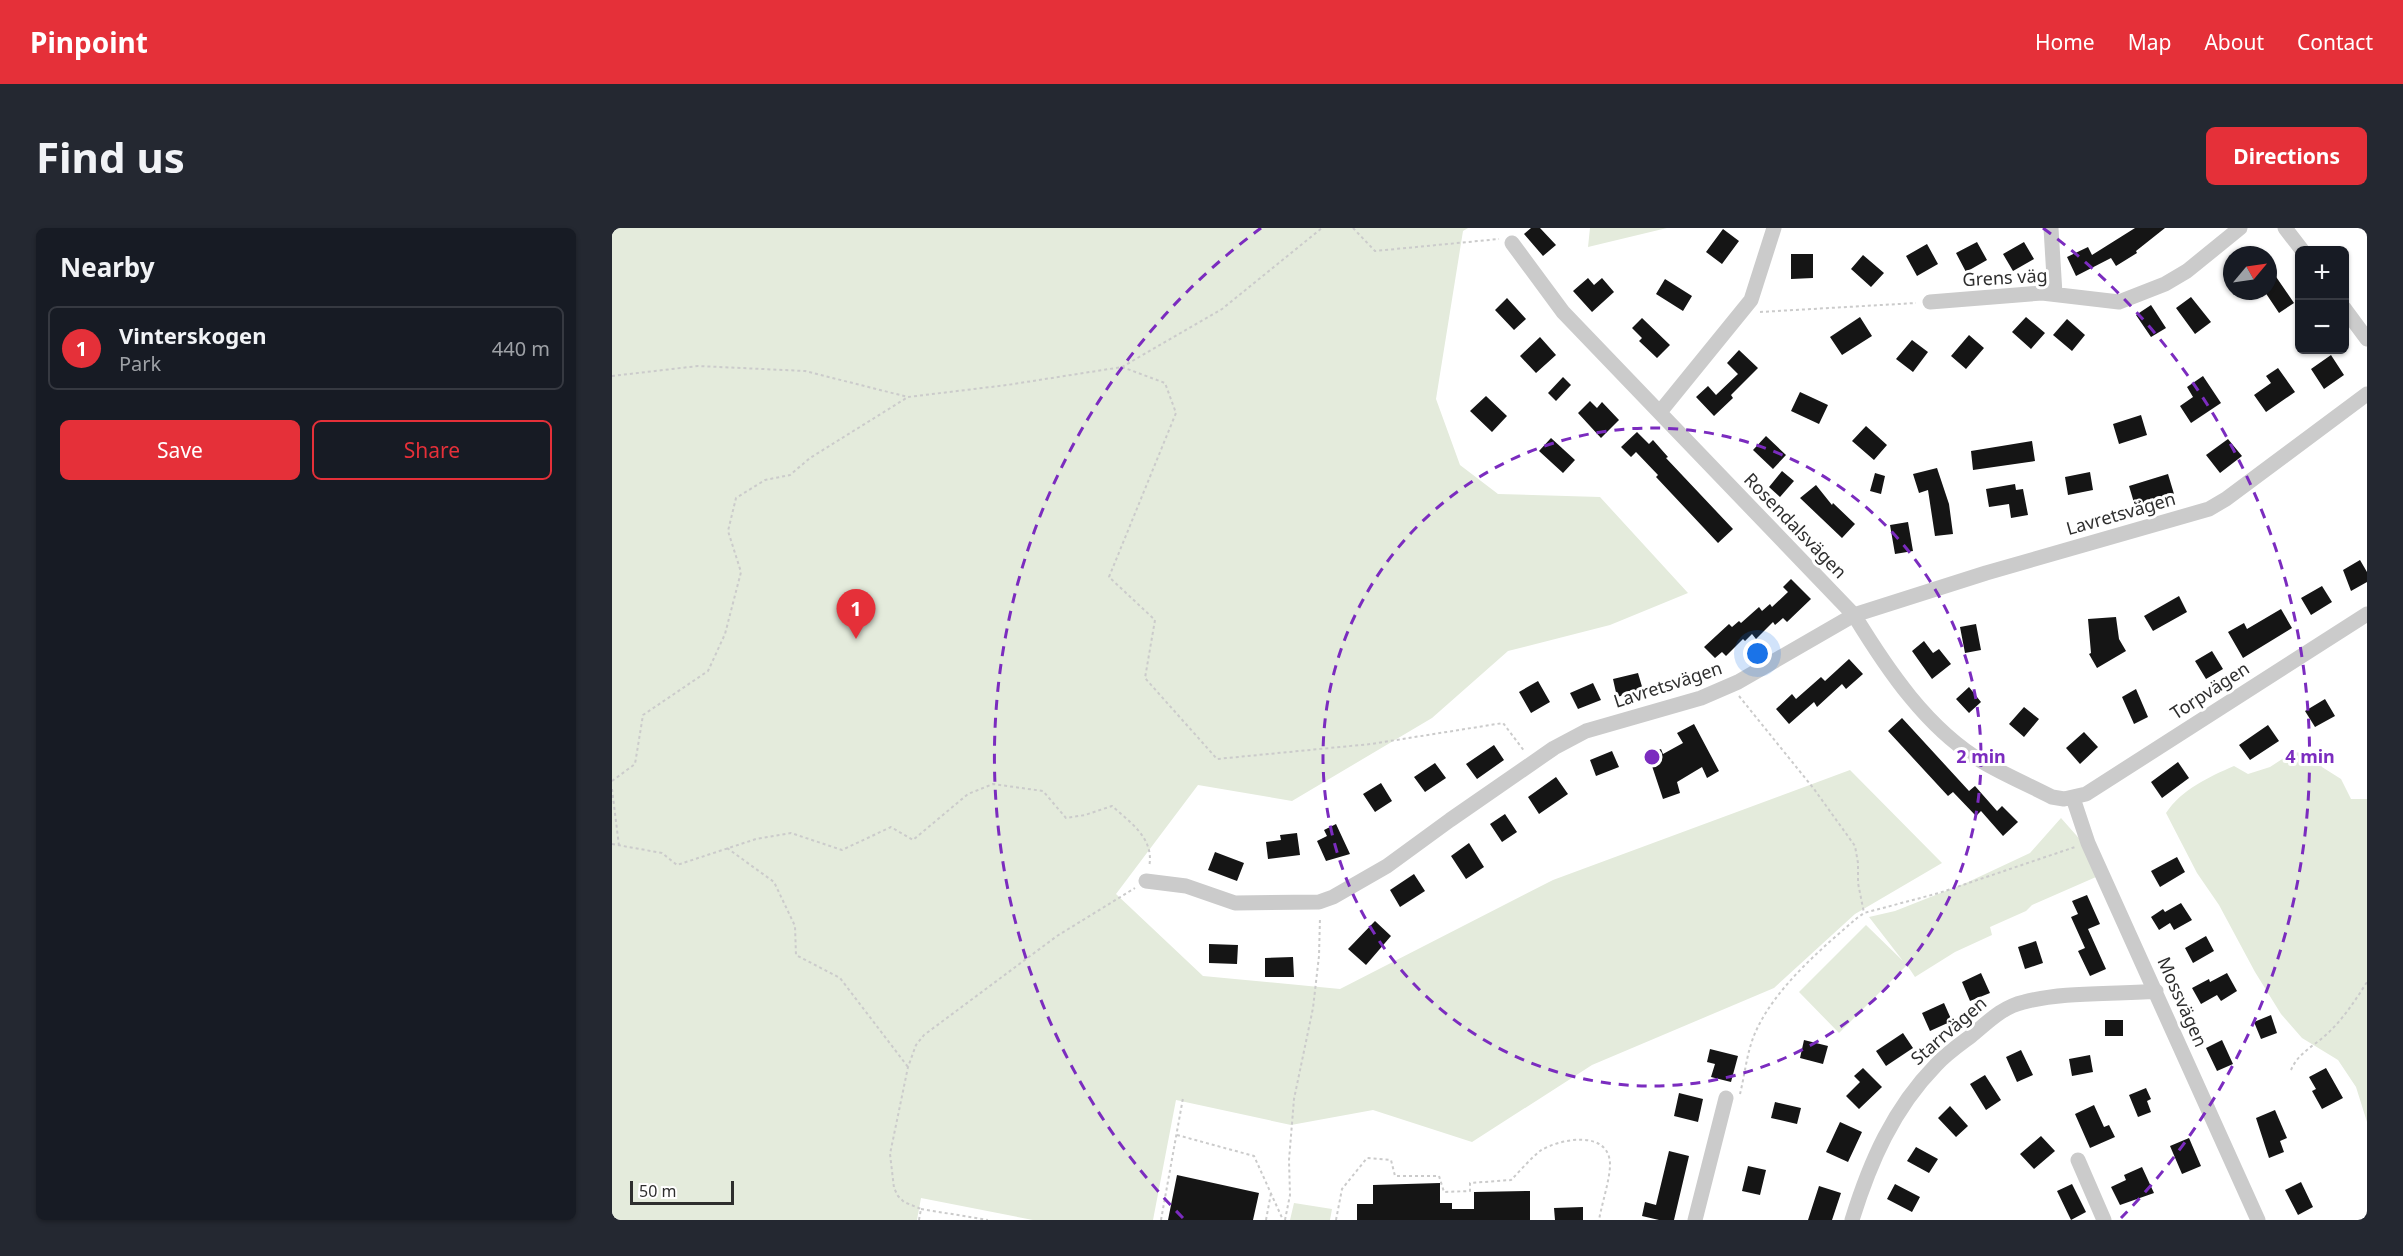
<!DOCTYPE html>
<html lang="en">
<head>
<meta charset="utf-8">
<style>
	body { margin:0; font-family:"Noto Sans",sans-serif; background:#242831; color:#f1f3f6 }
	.controls { position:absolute; right:18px; top:18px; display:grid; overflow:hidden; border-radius:9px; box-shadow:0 2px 4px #0004 }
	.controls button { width:54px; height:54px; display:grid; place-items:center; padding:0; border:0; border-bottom:2px solid #363941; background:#171b24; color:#f1f3f6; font:30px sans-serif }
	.compass { position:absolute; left:1611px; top:18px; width:54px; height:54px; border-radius:50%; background:#171b24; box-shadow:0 2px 4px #0004; rotate:61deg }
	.scale { position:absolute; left:18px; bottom:15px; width:104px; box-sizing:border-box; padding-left:6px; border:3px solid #2e2e2e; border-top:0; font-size:16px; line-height:21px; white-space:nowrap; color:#2e2e2e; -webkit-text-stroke:4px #fff; paint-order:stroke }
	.you { position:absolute; left:1146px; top:426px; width:21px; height:21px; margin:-15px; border:4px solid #fff; border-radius:50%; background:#1a73e8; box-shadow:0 0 0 9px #1a73e833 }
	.badge { display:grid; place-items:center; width:39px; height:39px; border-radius:50%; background:#e53039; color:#fff; font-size:20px; font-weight:700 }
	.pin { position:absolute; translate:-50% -50px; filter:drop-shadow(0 2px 3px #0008) }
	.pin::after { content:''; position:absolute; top:32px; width:21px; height:18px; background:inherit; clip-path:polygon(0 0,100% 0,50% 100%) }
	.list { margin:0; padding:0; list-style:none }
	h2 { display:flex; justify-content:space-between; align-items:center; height:78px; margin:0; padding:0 24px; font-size:26px }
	h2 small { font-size:20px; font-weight:400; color:#9ea1a6 }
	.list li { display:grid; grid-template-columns:39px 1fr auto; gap:18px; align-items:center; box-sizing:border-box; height:84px; margin:0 12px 12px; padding:0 12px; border:2px solid #363941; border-radius:9px }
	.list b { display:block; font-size:22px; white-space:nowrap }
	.list p { margin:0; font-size:20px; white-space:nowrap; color:#9ea1a6 }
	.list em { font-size:20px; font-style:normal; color:#9ea1a6 }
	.actions { display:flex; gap:12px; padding:18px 24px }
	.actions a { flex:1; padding:14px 0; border:2px solid #e53039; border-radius:9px; text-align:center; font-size:21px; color:#e53039 }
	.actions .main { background:#e53039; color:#fff }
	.map { position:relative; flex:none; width:1755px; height:992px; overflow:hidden; border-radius:9px }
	header { display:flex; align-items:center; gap:36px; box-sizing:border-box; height:84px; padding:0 30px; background:#e53039; color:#fff }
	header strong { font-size:28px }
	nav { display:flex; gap:33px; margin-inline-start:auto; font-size:21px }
	.intro { display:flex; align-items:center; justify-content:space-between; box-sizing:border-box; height:144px; padding:0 36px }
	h1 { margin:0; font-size:42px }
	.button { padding:15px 27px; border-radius:9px; background:#e53039; color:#fff; font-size:21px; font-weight:700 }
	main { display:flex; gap:36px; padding:0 36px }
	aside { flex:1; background:#171b24; border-radius:9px; box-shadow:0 2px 4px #0004 }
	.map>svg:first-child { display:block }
</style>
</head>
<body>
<header>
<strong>Pinpoint</strong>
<nav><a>Home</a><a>Map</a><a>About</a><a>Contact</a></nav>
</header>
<div class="intro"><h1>Find us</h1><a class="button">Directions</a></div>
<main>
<aside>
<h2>Nearby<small></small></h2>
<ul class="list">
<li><span class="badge">1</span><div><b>Vinterskogen</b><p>Park</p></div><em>440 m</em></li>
</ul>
<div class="actions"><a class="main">Save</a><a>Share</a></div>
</aside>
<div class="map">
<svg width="1755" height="992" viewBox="0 0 1755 992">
	<rect width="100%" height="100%" fill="#fff"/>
	<path fill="#e4ebdc" d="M0 0H856L851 3 824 171 848 237 886 266 988 269 1076 365 998 397 896 423 820 490 680 573 586 557 504 666 591 748 728 761 941 652 1238 542 1330 635 1243 686 1162 760 980 837 860 914 761 882 679 897 564 872 541 992H421L309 970 305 992H0Z
		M978 0H1055L976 19Z
		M1681 524 1702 526 1710 539 1729 551 1739 571H1755V894L1744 859 1726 832 1690 810 1669 786 1643 744 1607 677 1585 645 1554 585C1570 561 1597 549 1622 538L1636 546 1658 539Z
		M1449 590 1472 616 1484 649 1420 677 1414 683 1378 699 1380 707 1343 724 1303 749 1295 737 1227 805 1187 764 1254 697 1291 733 1257 689 1283 683 1354 655 1418 625Z
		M682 975 720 981 718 992H678Z"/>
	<path fill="#151515" d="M919 0H928L944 17 931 28 912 6Z
		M1523 0H1553L1524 23 1525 25 1504 38 1499 30 1464 48 1455 29 1476 19 1480 27Z
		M1111 1 1127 13 1110 36 1094 24Z
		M1365 14 1375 32 1354 44 1344 25Z
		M1412 14 1422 31 1401 43 1391 26Z
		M1315 16 1326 36 1305 48 1294 28Z
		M1179 26H1201V50L1179 51Z
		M1251 27 1272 45 1259 59 1239 41Z
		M1656 37 1682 75 1667 85 1653 64 1656 63Z
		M976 50 982 57 990 50 1002 64 980 84 961 63Z
		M1053 51 1080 68 1071 83 1044 66Z
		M1579 69 1599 94 1583 106 1564 80Z
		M895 70 914 91 902 102 883 82Z
		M1539 77 1554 100 1539 109 1524 87Z
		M1248 89 1260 108 1230 127 1218 109Z
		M1414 89 1433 105 1419 121 1400 104Z
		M1030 90 1058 117 1045 130 1027 113 1030 110 1020 100Z
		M1455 91 1473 107 1460 123 1441 107Z
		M1357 107 1372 120 1354 141 1339 128Z
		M928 109 944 127 924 145 908 128Z
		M1300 112 1316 124 1301 144 1284 131Z
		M1127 122 1146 140 1119 167 1121 170 1102 188 1084 169 1096 158 1104 167 1126 146 1115 135Z
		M1719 127 1732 147 1712 161 1699 141Z
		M1666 140 1683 164 1654 184 1642 167 1659 155 1654 148Z
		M1591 148 1609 175 1579 195 1568 178 1581 169 1575 159Z
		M951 149 959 157 944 173 936 165Z
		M1188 164 1216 177 1207 196 1179 183Z
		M874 168 895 188 880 204 858 183Z
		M978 173 985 180 990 174 1007 192 989 210 966 185Z
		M1529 187 1535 207 1507 216 1501 196Z
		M1254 198 1275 217 1262 232 1240 213Z
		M1025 204 1037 216 1041 212 1056 229 1054 230 1121 301 1106 315 1044 249 1046 247 1024 224 1019 229 1009 219Z
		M1154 208 1174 227 1161 241 1141 222Z
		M939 210 963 232 951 245 927 223Z
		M1616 211 1630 228 1608 245 1594 227Z
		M1420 213 1423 233 1361 242 1359 223Z
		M1325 240 1337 276 1341 306 1323 308 1316 262 1307 265 1301 246Z
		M1170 243 1182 253 1168 269 1157 259Z
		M1478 244 1481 262 1456 267 1453 249Z
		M1263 245 1273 248 1269 266 1258 263Z
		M1556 246 1562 266 1523 278 1517 258Z
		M1403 256 1404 262 1411 261 1416 287 1399 290 1397 276 1377 279 1374 261Z
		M1204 257 1220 277 1221 275 1243 296 1230 310 1188 270Z
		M1296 294 1301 323 1283 326 1278 297Z
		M1748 332 1755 344V354L1739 363 1731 342Z
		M1179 351 1199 371 1175 394 1171 390 1163 397 1161 394 1144 411 1140 406 1133 413 1131 411 1114 428 1110 424 1103 430 1092 419 1117 396 1120 399 1127 393 1129 395 1147 379 1150 383 1158 376 1160 379 1176 364 1171 359Z
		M1710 358 1720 374 1699 387 1689 370Z
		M1567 368 1575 384 1541 403 1532 388Z
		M1669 381 1680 400 1631 430 1616 404 1632 395 1635 401Z
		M1504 389 1507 411 1514 423 1485 440 1477 426 1479 425 1476 391Z
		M1364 396 1369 422 1353 425 1348 399Z
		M1312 413 1321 425 1327 421 1339 436 1320 451 1300 423Z
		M1600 423 1611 441 1594 451 1583 433Z
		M1237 431 1251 446 1234 461 1230 456 1205 479 1202 474 1177 496 1164 481 1180 466 1184 471 1209 449 1213 453Z
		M1026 445 1031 462 1005 469 1001 451Z
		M926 453 938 474 919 485 907 464Z
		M981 455 989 472 966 481 958 465Z
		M1357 459 1369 474 1357 485 1344 471Z
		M1524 461 1536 489 1522 496 1510 469Z
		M1713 471 1723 488 1703 499 1693 483Z
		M1412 479 1427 491 1412 509 1397 496Z
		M1290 490 1357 563 1363 558 1385 583 1390 578 1406 594 1391 608 1369 583 1364 588 1341 564 1336 568 1276 503Z
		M1082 496 1107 543 1095 550 1090 539 1065 554 1068 565 1051 571 1036 526 1049 521 1051 526 1071 515 1065 505Z
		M1656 497 1667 513 1638 532 1627 517Z
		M1472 504 1486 519 1468 536 1454 520Z
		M882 517 892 532 865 551 854 536Z
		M1000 523 1007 539 984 548 978 532Z
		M1566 534 1577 550 1550 570 1539 554Z
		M823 535 834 550 813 564 802 549Z
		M944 549 956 566 927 586 916 569Z
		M769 555 780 573 763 584 751 566Z
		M893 586 905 604 890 614 878 596Z
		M724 596 738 626 714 633 705 613 715 608 712 602Z
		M685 605 688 627 656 631 654 614 669 612 668 607Z
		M857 615 872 639 854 651 839 628Z
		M603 624 632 635 625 653 596 642Z
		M1565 629 1573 644 1548 659 1539 643Z
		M802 646 813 663 788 679 778 662Z
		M1475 667 1488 696 1476 701 1494 741 1478 748 1466 723 1473 720 1459 689 1466 686 1460 673Z
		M1569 675 1580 692 1562 702 1558 695 1547 702 1539 689 1551 681 1553 684Z
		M763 693 779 708 754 737 736 721Z
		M1594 708 1602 723 1581 735 1573 720Z
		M1424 713 1431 735 1413 741 1406 719Z
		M597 716 626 717 625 736 597 735Z
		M681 729 682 749H653V730Z
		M1369 745 1378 765 1358 773 1350 754Z
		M1615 745 1625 763 1609 773 1605 767 1589 776 1580 760 1597 751 1598 754Z
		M1332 775 1340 793 1318 803 1310 785Z
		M1659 787 1665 805 1649 811 1642 794Z
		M1493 792H1511V808H1493Z
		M1291 805 1301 820 1274 838 1264 823Z
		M1192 812 1216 818 1211 836 1188 830Z
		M1610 812 1621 836 1605 843 1594 820Z
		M1098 821 1126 828 1119 854 1099 849 1103 836 1095 834Z
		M1409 822 1421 847 1405 854 1394 829Z
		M1478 827 1481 844 1460 848 1457 831Z
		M1251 840 1270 859 1247 881 1234 868 1248 854 1242 848Z
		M1714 840 1731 870 1710 881 1700 863 1704 861 1697 849Z
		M1373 847 1389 872 1374 882 1358 856Z
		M1534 860 1539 871 1535 873 1539 884 1526 889 1517 867Z
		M1067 865 1091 871 1086 894 1062 888Z
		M1163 874 1189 880 1185 896 1159 890Z
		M1482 877 1492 899 1497 897 1503 909 1478 920 1463 886Z
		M1338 878 1356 898 1344 909 1326 890Z
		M1663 882 1675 910 1668 913 1672 924 1657 930 1644 890Z
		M1228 894 1250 904 1236 934 1214 924Z
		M1429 908 1443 923 1422 941 1408 926Z
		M1577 910 1589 938 1570 946 1558 918Z
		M1304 919 1326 931 1317 945 1295 933Z
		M1057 923 1077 928 1062 992H1047L1030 988 1033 974 1044 977Z
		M1136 938 1154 942 1148 967 1130 963Z
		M1530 939 1542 965 1508 977 1499 959 1514 952 1512 947Z
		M565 947 647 965 641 992H556Z
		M1689 954 1701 979 1686 987 1673 962Z
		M828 955V975H840V981H862V964L918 963V992H745V976H761V957Z
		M1283 956 1308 969 1300 984 1275 971Z
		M1460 956 1474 984 1459 992 1445 963Z
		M1207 958 1229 965 1220 992H1196Z
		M971 979V992H943L942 980Z"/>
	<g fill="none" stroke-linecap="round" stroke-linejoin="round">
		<path stroke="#cbcbcb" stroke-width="2" stroke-dasharray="3 3" stroke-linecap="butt" d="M741 0 763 23 887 11
			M1148 84 1304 75
			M510 139 553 155 564 185 497 349 543 392 533 450 605 531 759 516 891 495 913 524
			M0 148 86 138 193 143 296 169 395 157 510 139 610 81 710 0
			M1127 468 1202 561 1243 618 1246 635V655L1252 685
			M0 553 23 536 31 487 96 443 113 406 129 344 116 303 124 270 153 252 178 247 198 230 296 169
			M0 561 7 618
			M0 616 50 625 65 637 144 611 179 605 230 622 279 599 301 612 356 566 381 556 431 563 454 590 473 587 500 578C519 595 543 611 537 639
			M115 620 162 654 183 698 184 727 228 750 296 839
			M1679 842C1686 825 1702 818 1715 806 1731 791 1743 773 1755 754
			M1128 866C1133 846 1135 822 1144 803 1164 759 1209 721 1245 690L1252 685 1327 665 1463 619
			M565 907 642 928 671 992
			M309 981 376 992
			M307 992 309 981 292 974 286 968 282 960 278 926 296 839 304 817 312 807 445 708 523 660
			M549 992 571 870
			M654 992 659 965
			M673 992 678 967 677 932 682 871 701 780 707 728 708 689
			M724 992 730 961 755 930 779 932 783 948H827L832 964 858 963V955L899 952C908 943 918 931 928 923 948 910 999 901 998 938 997 955 990 975 987 992"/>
		<path stroke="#cbcbcb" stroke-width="15" d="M1439 0 1443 66
			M1673 0 1690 22
			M900 15 951 84 1242 387C1275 441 1315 501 1371 534 1393 547 1417 557 1440 569L1452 571 1474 566 1755 386
			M1318 74 1430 65 1507 74 1553 56 1575 43 1628 0
			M1732 80 1755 111
			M1048 184 1139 72 1162 0
			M1461 570 1476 615 1646 992
			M534 653 574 658 623 675 707 674 721 669 775 638 838 592 942 520 974 503 1089 470 1126 454 1242 387 1374 345 1597 281 1614 271 1755 166
			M1466 932 1492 992
			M1083 992 1114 870
			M1240 992C1258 934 1281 881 1324 837 1334 826 1347 817 1359 808 1376 794 1390 779 1412 774 1455 763 1500 767 1544 763"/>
	</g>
	<g fill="none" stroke="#7b2cbf" stroke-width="3" stroke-dasharray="10 8">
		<circle cx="1040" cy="529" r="329"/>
		<path d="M571 990A658 658 0 0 1 649 0M1431 0A658 658 0 0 1 1509 990"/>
	</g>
	<g text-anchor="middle" stroke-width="6" stroke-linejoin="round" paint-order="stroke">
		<g font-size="18" fill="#2e2e2e" stroke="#fff">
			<text transform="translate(1393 50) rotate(-3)" y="6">Grens väg</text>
			<text transform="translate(1509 286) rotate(-16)" y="6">Lavretsvägen</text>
			<text transform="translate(1183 298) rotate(46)" y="6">Rosendalsvägen</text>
			<text transform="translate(1056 457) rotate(-18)" y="6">Lavretsvägen</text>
			<text transform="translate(1598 463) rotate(-33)" y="6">Torpvägen</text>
			<text transform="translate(1570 774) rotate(66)" y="6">Mossvägen</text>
			<text transform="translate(1337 803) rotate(-41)" y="6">Starrvägen</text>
		</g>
	</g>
	<circle cx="1040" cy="529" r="9" fill="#7b2cbf" stroke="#fff" stroke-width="3"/>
	<g font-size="18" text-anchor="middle" font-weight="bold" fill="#7b2cbf" stroke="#fff" stroke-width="6" stroke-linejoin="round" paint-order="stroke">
		<text x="1369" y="535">2 min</text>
		<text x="1698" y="535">4 min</text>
	</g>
</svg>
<div class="controls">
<button>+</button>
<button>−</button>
</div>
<svg class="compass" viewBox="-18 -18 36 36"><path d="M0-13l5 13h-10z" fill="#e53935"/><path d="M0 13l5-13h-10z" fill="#9ea1a6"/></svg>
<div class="scale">50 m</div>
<div class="you"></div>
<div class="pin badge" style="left:244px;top:411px">1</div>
</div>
</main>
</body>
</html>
